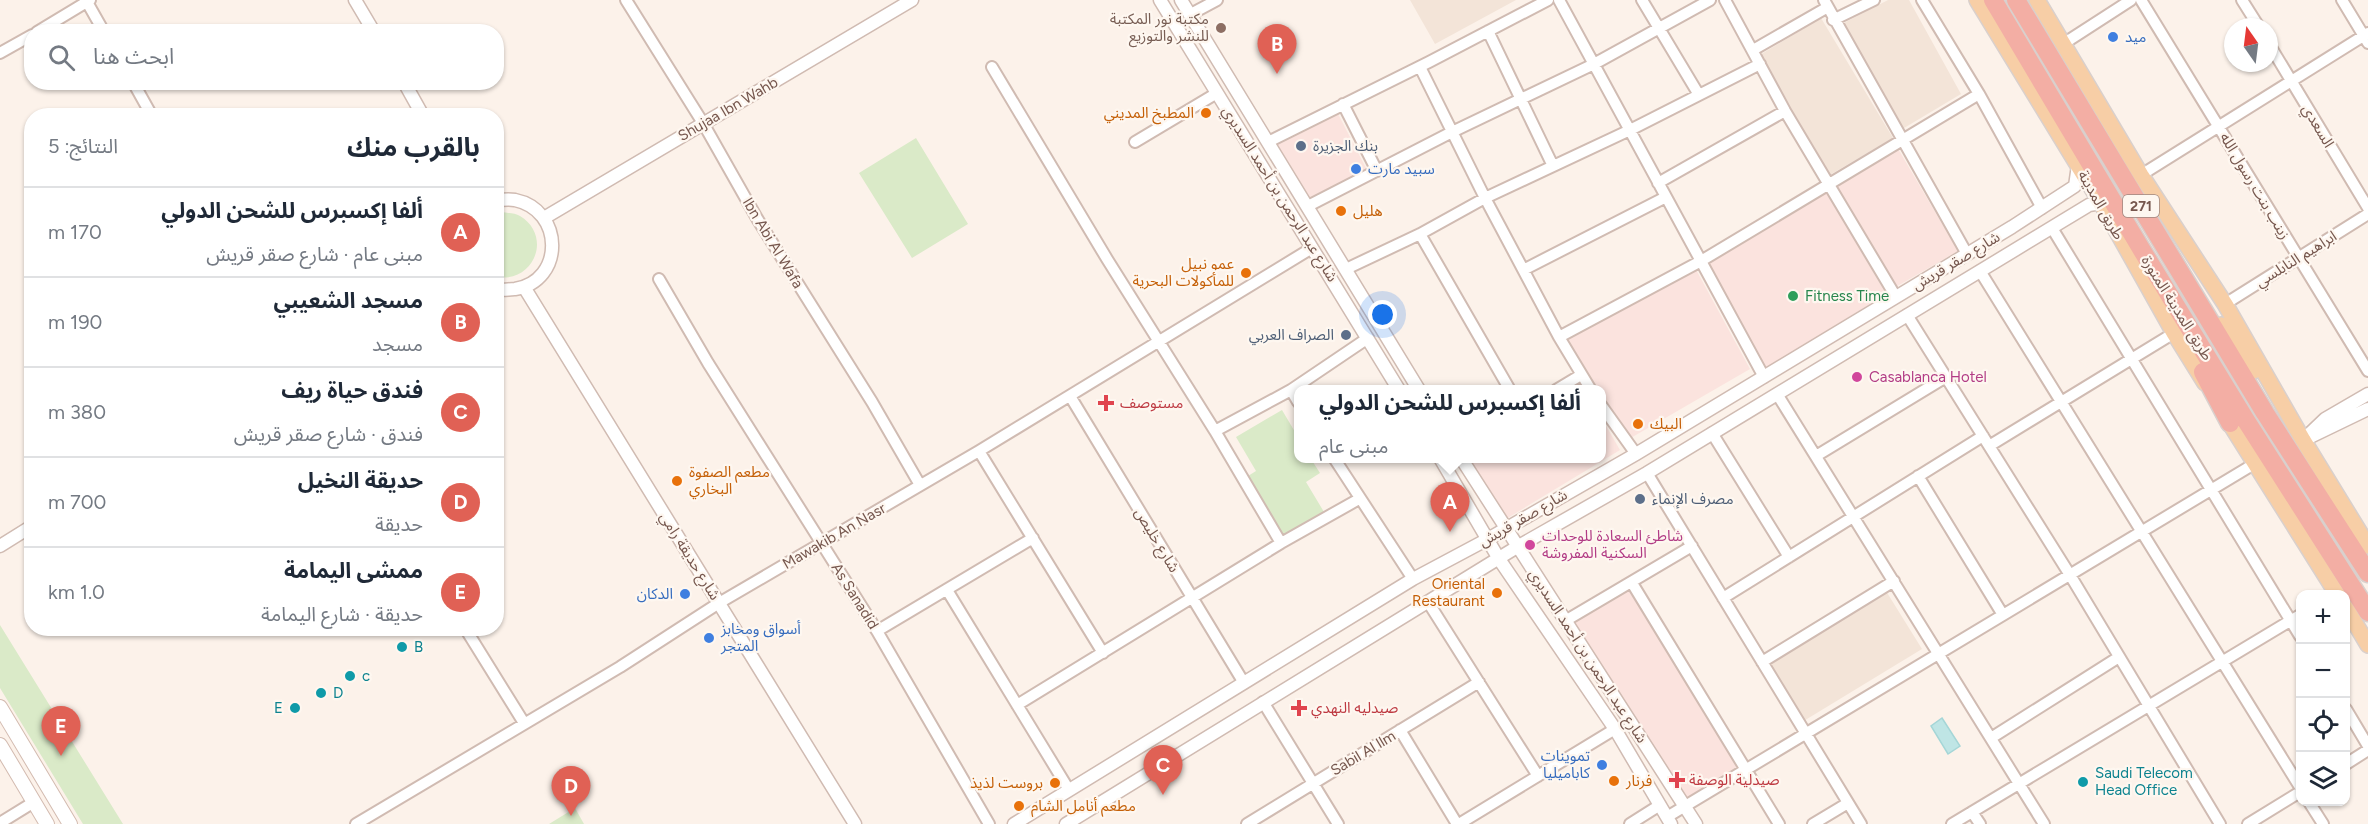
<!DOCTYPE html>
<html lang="ar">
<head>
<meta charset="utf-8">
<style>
	body { margin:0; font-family:Figtree,"Noto Sans Arabic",sans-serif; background:#f6f6f7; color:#1f2937; direction:rtl }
	.controls { position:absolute; right:18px; bottom:18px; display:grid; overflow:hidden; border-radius:12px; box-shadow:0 2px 4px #0004 }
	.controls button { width:54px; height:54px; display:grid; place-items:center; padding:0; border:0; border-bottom:2px solid #e0e1e3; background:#fff; color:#1f2937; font:30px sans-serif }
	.compass { position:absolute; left:2224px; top:18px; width:54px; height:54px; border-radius:50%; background:#fff; box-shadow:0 2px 4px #0004; rotate:346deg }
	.you { position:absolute; left:1383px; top:315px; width:21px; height:21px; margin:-15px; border:4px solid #fff; border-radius:50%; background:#1a73e8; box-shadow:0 0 0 9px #1a73e833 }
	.badge { display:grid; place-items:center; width:39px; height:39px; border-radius:50%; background:#e06155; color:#fff; font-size:20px; font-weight:700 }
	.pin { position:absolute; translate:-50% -50px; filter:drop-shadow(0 2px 3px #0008) }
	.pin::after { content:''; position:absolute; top:32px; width:21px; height:18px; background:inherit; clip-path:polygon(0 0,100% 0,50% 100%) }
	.popup { position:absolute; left:1294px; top:385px; width:312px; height:78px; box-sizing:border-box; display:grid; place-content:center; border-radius:12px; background:#fff; filter:drop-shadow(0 2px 4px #0005); font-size:20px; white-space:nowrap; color:#747a83 }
	.popup b { font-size:22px; color:#1f2937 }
	.popup::after { content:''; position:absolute; left:50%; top:100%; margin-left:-12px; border:12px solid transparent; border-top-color:#fff }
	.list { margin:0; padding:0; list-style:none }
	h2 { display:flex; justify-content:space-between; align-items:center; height:78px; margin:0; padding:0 24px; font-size:26px }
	h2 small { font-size:20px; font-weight:400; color:#747a83 }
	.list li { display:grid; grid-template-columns:39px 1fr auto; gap:18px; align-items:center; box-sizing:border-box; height:90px; padding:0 24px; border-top:2px solid #e0e1e3 }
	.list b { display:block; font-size:22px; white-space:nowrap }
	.list p { margin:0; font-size:20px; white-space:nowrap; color:#747a83 }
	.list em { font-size:20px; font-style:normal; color:#747a83 }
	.icon { flex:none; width:33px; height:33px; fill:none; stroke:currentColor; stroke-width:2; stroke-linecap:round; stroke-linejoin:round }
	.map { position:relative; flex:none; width:2368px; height:824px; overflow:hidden; direction:ltr }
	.search { position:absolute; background:#fff; box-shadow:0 2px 4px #0004; left:24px; top:24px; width:480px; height:66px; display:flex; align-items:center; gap:15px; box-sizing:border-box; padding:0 21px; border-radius:24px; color:#747a83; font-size:22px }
	.panel { position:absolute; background:#fff; box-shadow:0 2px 4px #0004; left:24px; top:108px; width:480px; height:528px; border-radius:24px; direction:rtl }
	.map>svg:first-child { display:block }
</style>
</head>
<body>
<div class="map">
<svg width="2368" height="824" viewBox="0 0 2368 824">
	<rect width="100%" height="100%" fill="#fcf2ea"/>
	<path fill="#f3e4d8" d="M1410 0H1516L1435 44Z
		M1888 0H1909L1961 94 1899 131 1840 25Z
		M1821 18 1893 138 1828 176 1758 56Z
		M1886 591 1922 649 1802 722 1766 664Z"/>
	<path fill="#fbe3de" d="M1336 110 1367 170 1308 202 1273 144Z
		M1897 147 1958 251 1894 288 1835 183Z
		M1826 191 1886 294 1764 370 1705 263Z
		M1694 266 1750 369 1629 439 1602 396 1601 390 1598 389 1565 337Z
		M1602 419 1620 450 1506 519 1469 459 1601 458Z
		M1630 586 1743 768 1686 803 1569 621Z"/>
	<path fill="#daeac8" d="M916 138 968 224 912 258 859 173Z
		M501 212C507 213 515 213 520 216 553 236 534 283 497 277V214Z
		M1282 410 1298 437V458L1311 459 1320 473 1306 482 1324 512 1284 536 1248 476 1256 471 1236 437Z
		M0 625 123 824H83L0 688Z
		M575 808 584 824H549Z"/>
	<path fill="#bfe5e5" stroke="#a5d6d7" stroke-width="1.5" d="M1942 718 1960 746 1948 754 1931 726Z"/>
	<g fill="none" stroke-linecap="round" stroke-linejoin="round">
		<g stroke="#d0bbb2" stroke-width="14">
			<path id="minor" d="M626 0 703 123 758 220 872 402 920 485
				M1559 0 1764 377
				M1642 0 1699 95
				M1725 0 1785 111 1896 297
				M1824 0 1967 254
				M1922 0 1979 94 2042 208
				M2141 0 2368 371
				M2242 0 2259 27
				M2342 0 2368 43
				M87 2 104 32
				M1189 15 1217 0
				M1833 20 1874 0
				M1488 31 1553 166
				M37 32 90 0
				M2063 44 2131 0
				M2269 44 2368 208
				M1753 50 1828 7
				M0 53 32 35
				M992 67 1107 259 1215 431 1281 543
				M1420 67 1485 198 1559 337 1591 390
				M133 82 152 116
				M1343 104 1377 171
				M1135 142 1217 93
				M1268 142 1429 62 1548 0
				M2141 175 2368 33
				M1658 183 1785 111
				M1308 206 1452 132 1594 64 1710 0
				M2052 228 2300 636
				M1420 234 1510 390
				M1346 269 1420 234 1485 198 1630 130 1760 64
				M1525 269 1666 197
				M1980 271 2300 787
				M659 279 708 363 877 631 989 824
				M2225 304 2368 214
				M1907 315 2070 575 2220 824
				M1559 337 1701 261 1979 94
				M1291 390 1298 402
				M1556 390 1581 375
				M1777 394 2044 824
				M1070 396 1244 683
				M1601 405 1636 454
				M1215 431 1291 390 1368 338
				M1712 433 1789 557
				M1989 446 2174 333
				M979 451 1103 653
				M1816 456 1946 377
				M1334 458 1413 579
				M1647 473 1861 824
				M1918 476 2003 615
				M1632 583 1779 824
				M947 590 1069 790
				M1723 598 1983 436
				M1428 602 1538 776
				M1565 621 1692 546
				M465 628 524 723
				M877 631 1033 538
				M1762 662 1894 581
				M1263 702 1338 824
				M1017 705 1281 543 1359 499
				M2346 709 2368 746
				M1400 730 1457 824
				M1991 738 2119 657
				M2346 764 2368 750
				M2309 802 2323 824
				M1972 812 1980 824
				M1667 817 2254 464
				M0 823 34 802
				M356 824 620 667 719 603 979 451 1312 248
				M1247 824 1479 682
				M1459 824 1615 729
				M1630 824 1660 805
				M1813 824 1848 803
				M1952 824 2300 615
				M2248 824 2300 792"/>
		</g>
		<g stroke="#d0bbb2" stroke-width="15">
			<path id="tertiary" d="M355 0 374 32
				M1160 0 1399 390
				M1181 0 1419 390
				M404 82 423 116
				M496 200C502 200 509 199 515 200 564 210 565 281 515 289 508 289 503 291 496 289
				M544 218 912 0
				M524 287 855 824
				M2310 437 2368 409
				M2303 440 2325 419 2368 394
				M1440 458 1499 559 1615 729 1671 824
				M1461 458 1696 824
				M0 546 32 526
				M1014 824 1413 579 1488 539 1636 454 2012 227 2075 186 2078 165
				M1066 824 1517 547 1647 473 2089 205 2101 203"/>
		</g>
		<g stroke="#d3bbb0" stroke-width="16">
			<path id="secondary" d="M0 707 70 824
				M0 745 47 824"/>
		</g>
		<g stroke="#d9d0cd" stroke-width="18">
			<path id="primary" d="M1977 0 2101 203 2174 333 2205 383
				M2037 0 2141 175 2225 304 2303 440 2368 546
				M2221 325 2254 371
				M2224 414 2337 594
				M2346 608 2368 645"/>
		</g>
		<g stroke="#d9d0cd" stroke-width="21">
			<path id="motorway" d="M1993 0 2140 247 2245 419 2368 612
				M2016 0 2265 413 2368 573
				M2203 372 2230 423"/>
		</g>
		<use href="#minor" stroke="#fff" stroke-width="10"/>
		<use href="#tertiary" stroke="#fff" stroke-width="12"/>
		<use href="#secondary" stroke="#fff" stroke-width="14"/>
		<use href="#primary" stroke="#f7cea6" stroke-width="15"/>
		<use href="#motorway" stroke="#f3aea4" stroke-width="18"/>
	</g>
	<circle fill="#8d6e63" stroke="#fef7f0" stroke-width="2" cx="1221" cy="28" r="6"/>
	<g fill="#3f7fe0" stroke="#fef7f0" stroke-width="2">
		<circle cx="2113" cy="37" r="6"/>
		<circle cx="1356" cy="169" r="6"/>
		<circle cx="685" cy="594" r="6"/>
		<circle cx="709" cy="638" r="6"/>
		<circle cx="1602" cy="765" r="6"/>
	</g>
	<g fill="#e8710a" stroke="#fef7f0" stroke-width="2">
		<circle cx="1206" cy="113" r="6"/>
		<circle cx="1341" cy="211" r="6"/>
		<circle cx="1246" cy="273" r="6"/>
		<circle cx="1638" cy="424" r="6"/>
		<circle cx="677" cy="481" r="6"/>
		<circle cx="1497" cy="593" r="6"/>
		<circle cx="1614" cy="781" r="6"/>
		<circle cx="1055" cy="783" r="6"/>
		<circle cx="1019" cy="806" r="6"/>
	</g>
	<g fill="#5c6f8a" stroke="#fef7f0" stroke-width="2">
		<circle cx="1301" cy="146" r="6"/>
		<circle cx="1346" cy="335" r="6"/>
		<circle cx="1640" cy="499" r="6"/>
	</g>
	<circle fill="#2e9e5b" stroke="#fef7f0" stroke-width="2" cx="1793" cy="296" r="6"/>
	<g fill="#d1479c" stroke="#fef7f0" stroke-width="2">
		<circle cx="1857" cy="377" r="6"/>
		<circle cx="1530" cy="545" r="6"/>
	</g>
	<g fill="#e0444e" stroke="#fef7f0" stroke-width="2">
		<path d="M1103 394h6v6h6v6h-6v6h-6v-6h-6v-6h6z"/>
		<path d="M1296 699h6v6h6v6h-6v6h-6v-6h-6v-6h6z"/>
		<path d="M1674 771h6v6h6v6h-6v6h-6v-6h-6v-6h6z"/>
	</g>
	<g fill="#0f9aa8" stroke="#fef7f0" stroke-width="2">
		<circle cx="402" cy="647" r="6"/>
		<circle cx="350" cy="676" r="6"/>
		<circle cx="321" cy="693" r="6"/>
		<circle cx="295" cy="708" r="6"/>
		<circle cx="2083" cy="782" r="6"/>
	</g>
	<g text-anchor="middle" stroke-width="4.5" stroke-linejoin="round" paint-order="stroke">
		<rect fill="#fef7f0" stroke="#9f877f" stroke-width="1.5" x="2123" y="195" width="36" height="22" rx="4.5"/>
		<g font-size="14" font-weight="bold" fill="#76574e">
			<text x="2141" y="211">271</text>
		</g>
		<g font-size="15" fill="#785e54" stroke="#fef7f0" text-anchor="end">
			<text x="1209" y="24">مكتبة نور المكتبة<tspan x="1209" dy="17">للنشر والتوزيع</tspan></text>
		</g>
		<g font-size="15" fill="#366cbe" stroke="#fef7f0" text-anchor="start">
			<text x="2125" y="42">ميد</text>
			<text x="1368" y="174">سبيد مارت</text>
			<text x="673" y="599" text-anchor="end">الدكان</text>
			<text x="721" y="634">أسواق ومخابز<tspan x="721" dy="17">المتجر</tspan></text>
			<text x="1590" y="761" text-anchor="end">تموينات<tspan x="1590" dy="17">كاباميليا</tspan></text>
		</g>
		<g font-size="15" fill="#76574e" stroke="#fef7f0">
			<text transform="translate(728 109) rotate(-30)" y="5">Shujaa Ibn Wahb</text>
			<text transform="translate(2318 126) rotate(59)" y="5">السعدي</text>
			<text transform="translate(2255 186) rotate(59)" y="5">زينب بنت رسول الله</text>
			<text transform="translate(1280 194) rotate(58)" y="5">شارع عبد الرحمن بن أحمد السديري</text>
			<text transform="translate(2101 205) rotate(60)" y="5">طريق المدينة</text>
			<text transform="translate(773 243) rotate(59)" y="5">Ibn Abi Al Wafa</text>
			<text transform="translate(2296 259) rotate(-32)" y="5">ابراهيم النابلسي</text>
			<text transform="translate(1956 261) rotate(-31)" y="5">شارع صقر قريش</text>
			<text transform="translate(2177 308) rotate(58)" y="5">طريق المدينة المنورة</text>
			<text transform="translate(1523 518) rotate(-30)" y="5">شارع صقر قريش</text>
			<text transform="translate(834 536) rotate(-30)" y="5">Mawakib An Nasr</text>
			<text transform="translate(1157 540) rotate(59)" y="5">شارع خليص</text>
			<text transform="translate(690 556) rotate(58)" y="5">شارع حديقة رامي</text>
			<text transform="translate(855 596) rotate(58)" y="5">As Sanadid</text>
			<text transform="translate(1588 656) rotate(57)" y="5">شارع عبد الرحمن بن أحمد السديري</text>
			<text transform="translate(1363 753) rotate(-31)" y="5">Sabil Al llm</text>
		</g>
		<g font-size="15" fill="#c56008" stroke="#fef7f0" text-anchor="start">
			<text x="1194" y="118" text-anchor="end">المطبخ المديني</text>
			<text x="1353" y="216">هليل</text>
			<text x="1234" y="269" text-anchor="end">عمو نبيل<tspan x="1234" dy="17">للمأكولات البحرية</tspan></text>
			<text x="1650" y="429">البيك</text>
			<text x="689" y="477">مطعم الصفوة<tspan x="689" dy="17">البخاري</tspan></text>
			<text x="1485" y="589" text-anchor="end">Oriental<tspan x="1485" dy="17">Restaurant</tspan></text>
			<text x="1626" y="786">فرنار</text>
			<text x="1043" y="788" text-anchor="end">بروست لذيذ</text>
			<text x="1031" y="811">مطعم أنامل الشام</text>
		</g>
		<g font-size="15" fill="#4e5e75" stroke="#fef7f0" text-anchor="start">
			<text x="1313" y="151">بنك الجزيرة</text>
			<text x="1334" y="340" text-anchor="end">الصراف العربي</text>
			<text x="1652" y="504">مصرف الإنماء</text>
		</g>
		<g font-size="15" fill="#27864d" stroke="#fef7f0" text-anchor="start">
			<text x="1805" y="301">Fitness Time</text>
		</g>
		<g font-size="15" fill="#b23c85" stroke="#fef7f0" text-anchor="start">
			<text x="1869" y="382">Casablanca Hotel</text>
			<text x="1542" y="541">شاطئ السعادة للوحدات<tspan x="1542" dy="17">السكنية المفروشة</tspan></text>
		</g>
		<g font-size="15" fill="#be3a42" stroke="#fef7f0" text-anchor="start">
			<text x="1120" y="408">مستوصف</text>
			<text x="1311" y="713">صيدليه النهدي</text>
			<text x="1689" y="785">صيدلية الوصفة</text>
		</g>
		<g font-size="15" fill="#0d838f" stroke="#fef7f0" text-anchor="start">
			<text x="414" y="652">B</text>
			<text x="362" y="681">c</text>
			<text x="333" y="698">D</text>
			<text x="283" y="713" text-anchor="end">E</text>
			<text x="2095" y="778">Saudi Telecom<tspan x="2095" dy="17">Head Office</tspan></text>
		</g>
	</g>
</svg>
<div class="controls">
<button>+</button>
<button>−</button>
<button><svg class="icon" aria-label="locate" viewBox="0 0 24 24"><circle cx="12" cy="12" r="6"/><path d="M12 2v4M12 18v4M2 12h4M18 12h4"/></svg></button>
<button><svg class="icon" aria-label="layers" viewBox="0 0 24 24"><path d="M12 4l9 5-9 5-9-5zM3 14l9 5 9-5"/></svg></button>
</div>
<svg class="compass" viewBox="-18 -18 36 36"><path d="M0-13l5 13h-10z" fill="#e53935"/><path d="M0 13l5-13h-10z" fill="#747a83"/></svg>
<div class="you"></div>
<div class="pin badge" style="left:1450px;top:532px">A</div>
<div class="popup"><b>ألفا إكسبرس للشحن الدولي</b>مبنى عام</div>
<div class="pin badge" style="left:1277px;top:74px">B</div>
<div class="pin badge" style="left:1163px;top:795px">C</div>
<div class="pin badge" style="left:571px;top:816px">D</div>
<div class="pin badge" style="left:61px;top:756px">E</div>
<div class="search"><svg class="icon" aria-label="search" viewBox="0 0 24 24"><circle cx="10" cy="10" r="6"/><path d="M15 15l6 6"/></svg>ابحث هنا</div>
<section class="panel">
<h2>بالقرب منك<small>النتائج: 5</small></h2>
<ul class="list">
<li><span class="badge">A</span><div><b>ألفا إكسبرس للشحن الدولي</b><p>مبنى عام · شارع صقر قريش</p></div><em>170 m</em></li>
<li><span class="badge">B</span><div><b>مسجد الشعيبي</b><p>مسجد</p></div><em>190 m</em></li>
<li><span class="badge">C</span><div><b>فندق حياة ريف</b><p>فندق · شارع صقر قريش</p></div><em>380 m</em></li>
<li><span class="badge">D</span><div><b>حديقة النخيل</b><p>حديقة</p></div><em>700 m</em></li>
<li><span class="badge">E</span><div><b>ممشى اليمامة</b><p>حديقة · شارع اليمامة</p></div><em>1.0 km</em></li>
</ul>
</section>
</div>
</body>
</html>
